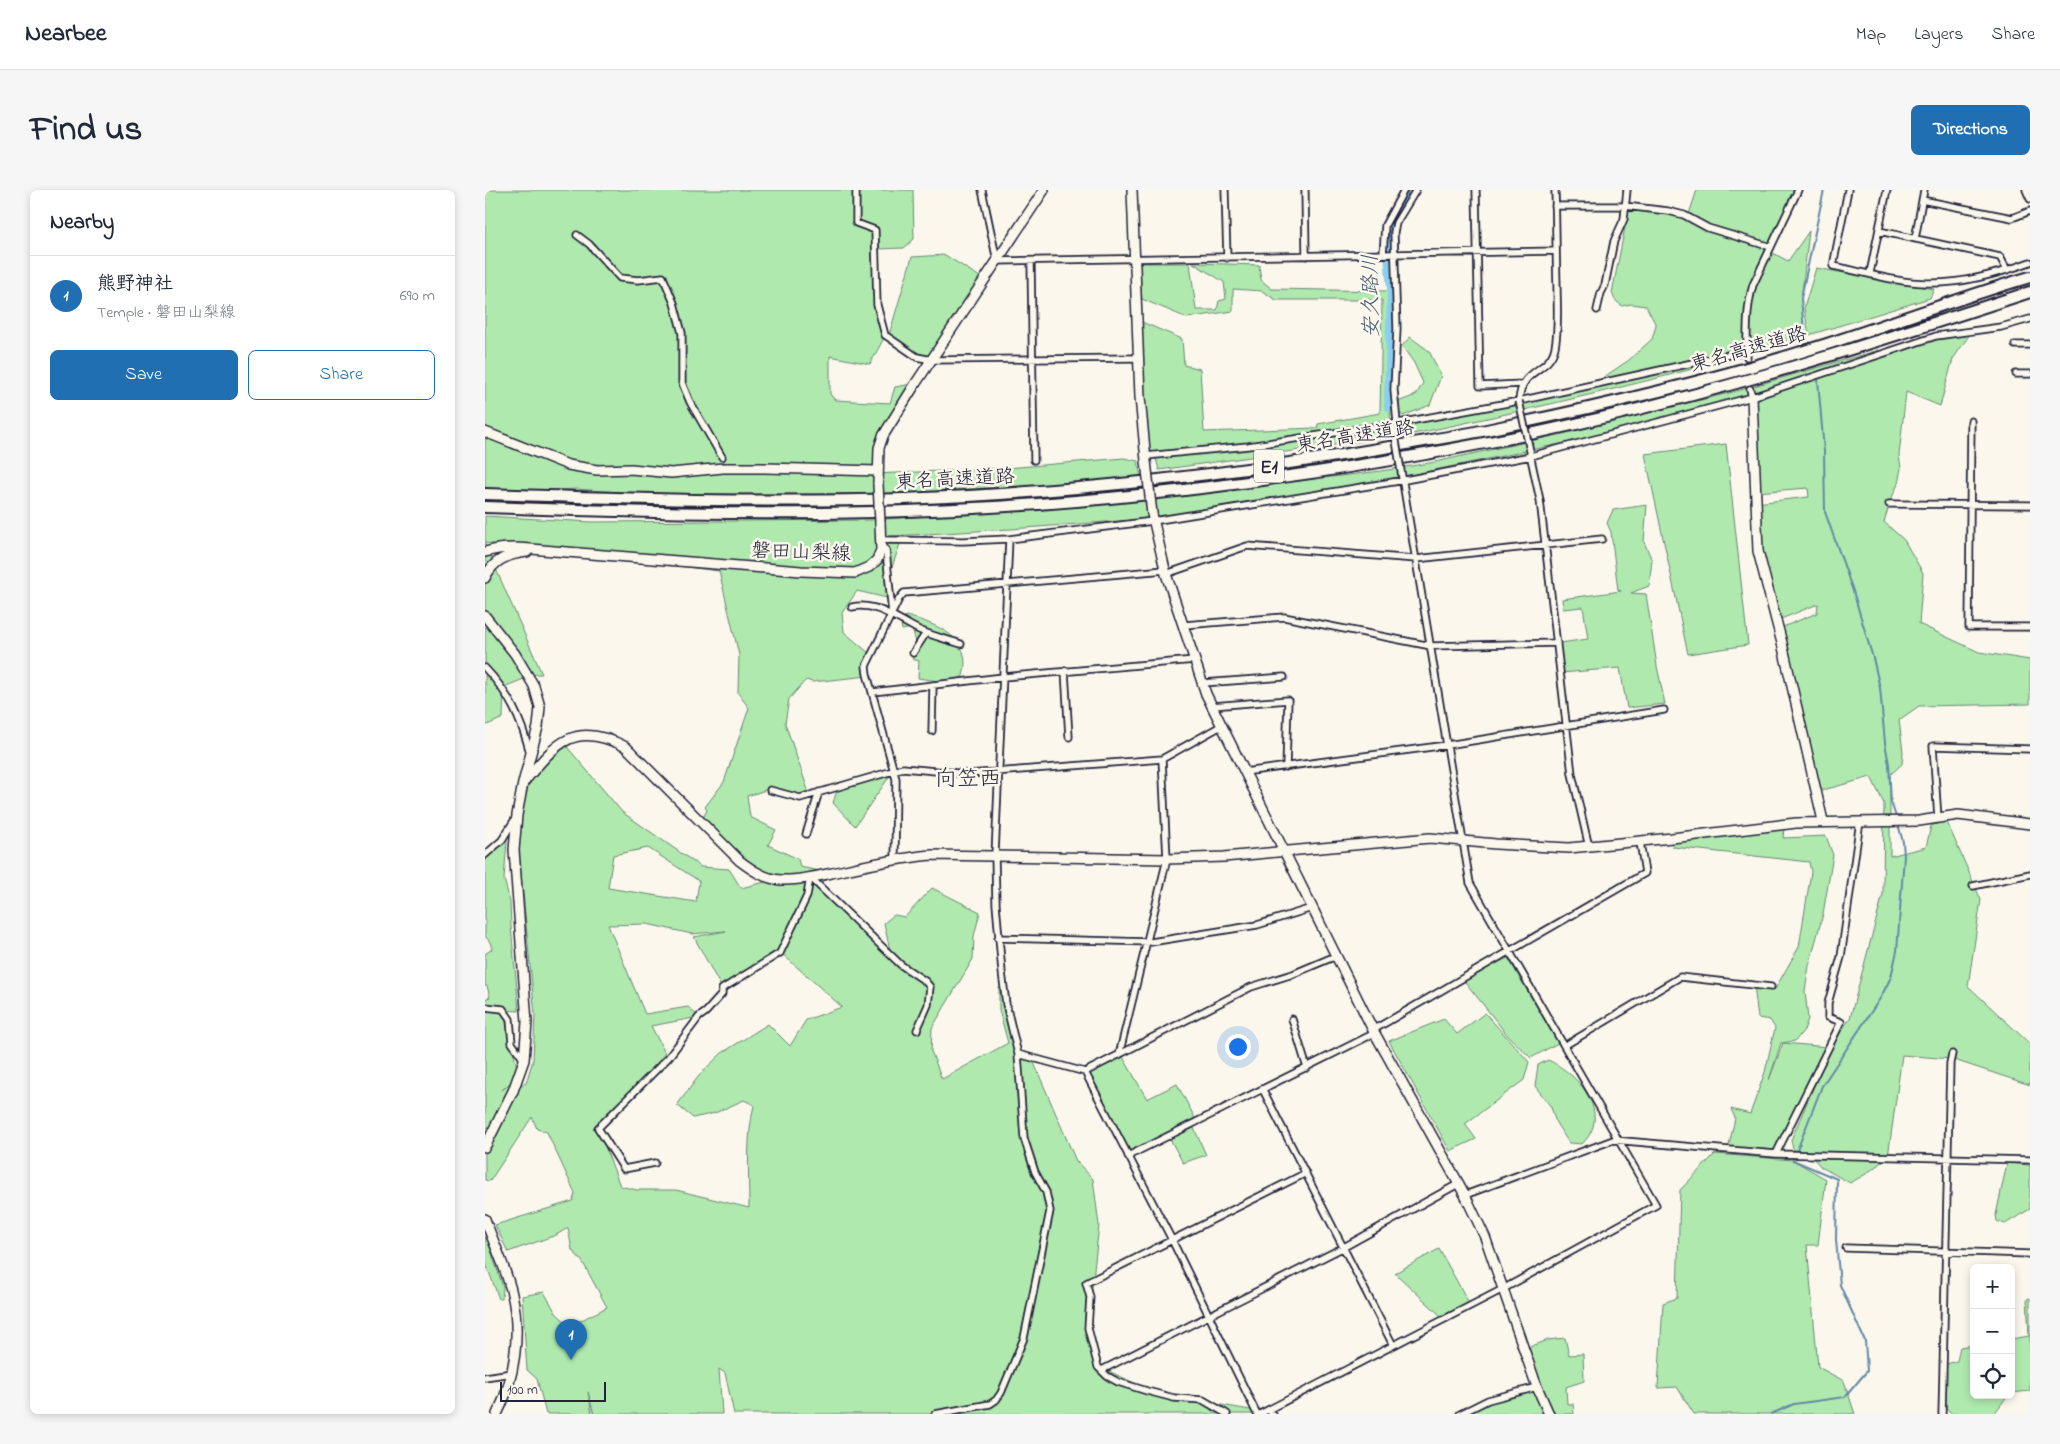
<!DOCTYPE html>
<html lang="en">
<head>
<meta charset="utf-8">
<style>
	body { margin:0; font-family:"Indie Flower","Klee One",sans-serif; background:#f6f6f7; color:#1f2937 }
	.controls { position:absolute; right:15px; bottom:15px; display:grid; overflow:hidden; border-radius:8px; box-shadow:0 2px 8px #0003 }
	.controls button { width:45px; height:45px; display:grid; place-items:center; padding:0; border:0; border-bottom:1px solid #e0e1e3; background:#fff; color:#1f2937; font:25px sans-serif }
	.scale { position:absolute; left:15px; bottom:12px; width:106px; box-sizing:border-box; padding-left:5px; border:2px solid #22223b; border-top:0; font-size:14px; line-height:18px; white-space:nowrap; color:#22223b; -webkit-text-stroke:4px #fbf7ec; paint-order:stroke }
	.you { position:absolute; left:752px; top:856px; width:18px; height:18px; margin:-12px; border:4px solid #fff; border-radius:50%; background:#1a73e8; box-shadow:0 0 0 8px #1a73e833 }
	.badge { display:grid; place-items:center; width:32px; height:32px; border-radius:50%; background:#1f6fb2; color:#fff; font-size:16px; font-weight:700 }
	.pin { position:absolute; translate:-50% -41px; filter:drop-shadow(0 1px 2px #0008) }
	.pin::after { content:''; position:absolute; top:26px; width:18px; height:15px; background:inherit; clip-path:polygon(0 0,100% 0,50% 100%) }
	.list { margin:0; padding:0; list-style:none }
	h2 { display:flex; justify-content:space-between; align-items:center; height:65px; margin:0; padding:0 20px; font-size:21px }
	h2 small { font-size:16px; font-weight:400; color:#747a83 }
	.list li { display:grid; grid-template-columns:32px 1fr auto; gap:15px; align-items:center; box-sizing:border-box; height:80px; padding:0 20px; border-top:1px solid #e0e1e3 }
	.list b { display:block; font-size:19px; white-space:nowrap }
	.list p { margin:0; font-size:16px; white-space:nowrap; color:#747a83 }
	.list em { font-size:16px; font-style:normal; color:#747a83 }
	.actions { display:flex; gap:10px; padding:15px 20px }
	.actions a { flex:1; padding:11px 0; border:1px solid #1f6fb2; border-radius:8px; text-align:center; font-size:18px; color:#1f6fb2 }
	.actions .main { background:#1f6fb2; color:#fff }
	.icon { flex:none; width:28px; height:28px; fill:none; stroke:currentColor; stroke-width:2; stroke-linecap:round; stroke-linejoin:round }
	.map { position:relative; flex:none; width:1545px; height:1224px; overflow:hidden; border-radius:8px }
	header { display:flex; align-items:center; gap:30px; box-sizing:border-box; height:70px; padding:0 25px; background:#fff; border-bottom:1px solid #e0e1e3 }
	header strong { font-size:24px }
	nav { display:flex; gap:28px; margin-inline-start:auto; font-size:18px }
	.intro { display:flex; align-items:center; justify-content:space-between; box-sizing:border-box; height:120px; padding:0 30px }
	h1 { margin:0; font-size:35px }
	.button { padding:12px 22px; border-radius:8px; background:#1f6fb2; color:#fff; font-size:18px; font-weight:700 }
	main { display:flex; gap:30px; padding:0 30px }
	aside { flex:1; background:#fff; border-radius:8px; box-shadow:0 2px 8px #0003 }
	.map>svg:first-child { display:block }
</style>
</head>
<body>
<header>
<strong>Nearbee</strong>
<nav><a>Map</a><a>Layers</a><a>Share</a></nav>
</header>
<div class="intro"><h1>Find us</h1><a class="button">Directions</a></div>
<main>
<aside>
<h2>Nearby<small></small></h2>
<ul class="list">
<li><span class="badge">1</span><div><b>熊野神社</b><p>Temple · 磐田山梨線</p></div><em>690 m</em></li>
</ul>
<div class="actions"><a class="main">Save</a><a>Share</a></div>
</aside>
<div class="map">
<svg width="1545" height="1224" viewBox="0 0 1545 1224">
	<rect width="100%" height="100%" fill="#fbf7ec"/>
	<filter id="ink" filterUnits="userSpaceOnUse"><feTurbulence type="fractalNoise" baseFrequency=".02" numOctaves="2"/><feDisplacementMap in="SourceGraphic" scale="10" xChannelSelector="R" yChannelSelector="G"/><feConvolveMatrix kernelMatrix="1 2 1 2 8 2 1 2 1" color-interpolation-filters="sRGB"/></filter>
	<g filter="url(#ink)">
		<path fill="#afe9ae" stroke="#688674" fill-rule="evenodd" d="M0 0H428L429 49 419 58 394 59 393 39 371 30 390 40 395 133 399 148 385 174 345 166V204L350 210 405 213 410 197 427 194 398 246 389 284 522 278 639 268 653 271 656 288 544 298 431 304H163L90 299 61 301 0 298Z
			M1212 0H1313L1284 61 1303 71 1324 41 1316 111 1318 132 1316 149C1183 188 1049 219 914 247L912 236 1027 215 1116 189 1144 170 1167 149 1171 135 1161 116 1146 114 1137 116 1130 110 1127 103 1144 17 1203 27Z
			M460 65 495 87 444 167 430 166 404 145 427 67Z
			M654 73H705L711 120H732L734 111 741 109 739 92 708 73 774 75 776 90 787 99 903 101 905 215 931 205 938 193 929 173 917 156 925 147 944 161 956 186 945 215 918 226 905 216 906 247 674 280 670 265 660 262 652 130 697 149 699 175 715 179 719 242 832 238 833 234 895 223 897 110H791L777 101 748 99V121L702 128 657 109Z
			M1331 78 1348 81 1449 99 1445 108 1324 145 1319 118Z
			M1485 144 1468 169 1455 216 1421 202 1414 265 1416 278 1413 294 1405 312 1399 332 1419 350 1438 383 1434 434 1494 462 1545 470V514L1434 516 1414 530 1418 562 1417 574 1405 585V666L1441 657 1446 636 1461 630 1496 710 1483 796 1545 854V895L1466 869 1417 865 1403 967 1381 984 1365 993 1336 977 1330 970 1308 959 1306 950 1333 887 1336 874 1291 964 1243 960 1250 928 1246 919 1265 924 1280 882 1290 838 1285 830 1273 828 1269 795 1290 799 1314 757 1326 682 1324 672 1188 657 1186 652 1299 637 1298 648 1341 646 1348 665 1338 724 1324 776 1320 801 1323 829 1319 840 1310 851 1296 853 1284 890 1298 853 1343 857 1340 866 1365 828 1398 704 1399 614 1386 587 1331 602 1293 439 1332 423 1333 414 1291 431 1273 361 1271 313 1324 307 1323 298 1271 302 1267 207 1137 241 926 285 735 320 661 329 526 339 391 347 415 354 404 386 406 409 372 401 357 423 359 442 384 463 381 479 383 486 327 492 321 490 304 509 300 533 323 600 311 607 281 600 262 606 265 627 291 640 283 655 313 669 315 677 340 682 326 687 406 765 399 733 409 725 420 727 447 698 495 722 489 746 488 769 447 838 446 861 457 889 523 853 514 820V798L520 804 532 862 549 873 591 971 608 989 614 1035 604 1124 613 1176 673 1204 788 1224H249L240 1183 234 1179 237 1224H109L103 1202 107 1224H61L52 1189 42 1180 37 1106 59 1102 71 1123 85 1136 122 1117 97 1071 87 1060 83 1038 71 1045 23 1062 10 1035 88 1011 90 1003 62 942 52 939 47 927 5 991 0 990V809L5 807 2 796H0V764L7 759 5 752 0 746V670L22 651 19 689 25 712 26 736 34 821 18 820 34 885 17 900 32 888 30 897 41 893 48 870 50 825 32 643 41 590 78 552 137 622 216 677 244 679 256 698 280 692 300 690 270 681 216 632 222 620 220 617 239 592 264 518 253 503 254 465 234 381 0 353V326L107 332 388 330 683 307 896 281 950 272 1082 243 1248 202 1394 160 1295 197 1453 145ZM163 658 214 691 211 712 123 698 128 665ZM162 734 207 744 241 741 209 747 237 799 296 763 357 817 321 830 305 856 283 834 237 863 217 882 192 915 208 928 230 923 259 910 269 915C261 949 264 983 264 1018L191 1000H152L135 996 113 938 155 895 180 863 166 836 214 827 203 817 160 824 123 735Z
			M1241 254 1263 455 1203 464 1160 264Z
			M1162 315 1159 352 1167 370 1164 396 1146 403 1161 404 1172 476 1180 514 1142 518 1135 478 1076 483 1075 453 1103 449 1098 417 1078 419 1077 409 1136 401 1133 400 1126 342 1122 333 1128 320Z
			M0 354 57 484H51L19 497 18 528 0 536Z
			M421 426C452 434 489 448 478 486L467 493 433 488 434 471 427 469C432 457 432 450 426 438L417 440 415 429Z
			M409 580 370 636 348 613 353 597Z
			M1023 768 1073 853 1046 868 1023 846 977 788Z
			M1000 823 1044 872 1039 890 980 934 991 949 965 961 904 851 959 829 972 844Z
			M638 867 662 909 692 894 710 928 645 961 604 883Z
			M1063 870C1094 884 1128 924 1097 954L1084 953 1071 933 1066 917 1050 896 1053 875Z
			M709 938 721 965 698 973 685 949Z
			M1230 964 1308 970 1341 989 1333 1055H1322L1333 1177 1359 1191 1370 1224H1209L1192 1197 1173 1198 1178 1113 1192 1108 1195 1000Z
			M1522 973 1545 975V1019L1520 1034 1512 1031 1511 1025Z
			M0 1043 18 1097 17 1109H14L0 1071Z
			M954 1059 984 1113 956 1126 910 1083Z
			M1545 1108V1201L1526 1203V1149L1544 1146 1542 1109Z
			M1080 1148 1084 1165 1098 1164 1099 1191 1081 1197 1082 1214H1088L1089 1224H1067L1039 1159 1063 1150Z
			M1489 1155V1205H1523L1509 1224H1467L1457 1213 1458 1175 1472 1171 1475 1157Z
			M1049 1197 1065 1224H975L1003 1210Z"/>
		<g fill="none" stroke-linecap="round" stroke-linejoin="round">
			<path stroke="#6289a6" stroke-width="2" d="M1320 149 1316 108 1339 0
				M1333 190 1339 261 1340 322 1368 401 1388 468 1395 498 1400 553 1404 574 1406 612 1411 627
				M1311 963 1337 896 1396 807 1406 787 1412 761 1419 666 1418 652 1413 634
				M1286 1224 1309 1214 1360 1207 1382 1181 1380 1151 1355 1095 1351 1050 1352 989 1308 970 1309 967"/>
			<path stroke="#8cceee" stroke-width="12" d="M905 216 908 99 903 43 907 31 925 0"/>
			<g stroke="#22223b" stroke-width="9">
				<path id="street" d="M371 0V33L390 40 392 115 400 145 432 167 447 170 653 168
					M497 0 512 71 1071 61
					M740 0 742 68
					M820 0 821 66
					M991 0 995 196 1037 194
					M1363 0 1348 76C1379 82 1412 93 1443 93 1478 94 1513 84 1545 72
					M1541 0 1545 9
					M1437 10 1527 28 1545 21
					M1070 16H1140L1183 21 1199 25 1223 38 1286 57
					M1394 41 1515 67 1522 80
					M92 45 104 54 135 88 153 90 178 87 189 113 197 143V193L205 212 237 267
					M1430 49 1439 0
					M898 64 900 35 919 0
					M546 72 549 270
					M1385 83 1402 0
					M1112 120 1116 103 1120 95 1129 51 1139 29 1142 0
					M1530 155H1545
					M1262 167C1262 142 1261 119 1268 95L1313 0
					M1531 184H1545
					M1265 199 1267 207
					M1034 211C1036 177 1065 183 1070 157 1074 137 1072 116 1072 96 1071 64 1071 32 1070 0
					M1486 231 1484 437H1545
					M912 233 909 200 912 139 909 42 911 33 931 0
					M1045 264 1055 310 1087 584 1104 657
					M661 266 763 256 908 234 1034 211 1262 161
					M1404 314 1545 315
					M396 350 478 351 524 349 668 331 920 290 1046 266 1267 207 1451 146 1516 137 1545 129
					M396 356 401 360 407 424
					M681 384 762 356 931 369 1117 349
					M367 417C391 412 412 429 432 439 446 446 462 449 476 454
					M699 435 799 427 946 456 1072 453
					M428 463 441 443
					M0 478C24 503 36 529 45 563
					M580 481 584 547
					M718 493 799 487
					M388 502 518 487 710 470
					M727 516 803 510 801 577
					M447 541 448 495
					M759 582 962 555 1179 520
					M285 600 315 608 418 578 483 584 677 569 736 536
					M1453 628 1448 556 1545 559
					M321 644 334 602
					M0 665 17 650 30 629
					M410 669 411 589 382 484 381 476 414 409 419 403 680 380
					M325 687 416 775 440 791 445 797 443 815 432 840
					M1488 696 1545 684
					M513 748 666 752 772 735 827 718
					M0 817 18 819 25 829 27 853 39 870
					M807 829 822 878
					M888 840 1160 683 1155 652
					M1079 856 1195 787 1286 797
					M533 864 600 882 687 1050 772 1224
					M634 865 682 669 677 569
					M600 882 766 797 808 784 846 768H852
					M778 900 908 1155
					M1291 964 1356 832 1343 827V813L1356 767 1375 631
					M643 966 890 843
					M170 973 139 979 113 938 183 868 214 827 221 822 237 804V799L295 763 322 706 325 687
					M980 1005 1128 950 1291 964 1545 970
					M1361 1058 1545 1064
					M617 1180 859 1057 973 994
					M0 1187 27 1183
					M450 1224 505 1214 511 1210 516 1203 539 1148 565 1021 561 1002 550 982 539 948 533 864 521 814 517 782 511 714 510 665 524 349
					M742 1224 718 1210 689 1208 662 1201 633 1192 622 1186 613 1177 603 1138 605 1107 601 1093 821 983
					M775 1224 1018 1099 1171 1015 985 693 917 287
					M786 1224H788
					M975 1224 1003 1210 1052 1197
					M1457 1224 1465 873 1467 864"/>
			</g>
			<g stroke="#22223b" stroke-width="12">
				<path id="secondary" d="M647 0 655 207 661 271
					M1267 207 1273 361 1297 453 1338 631
					M0 242 83 275 112 280 146 279 186 283 238 278H280L393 281
					M393 294 394 258 398 246 429 196 559 0
					M667 324 681 384 721 504 888 840 980 1005 1000 1047 1052 1197 1064 1224
					M0 362C20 356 37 358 57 360L316 381 370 383 384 377 392 370 396 360 395 332
					M0 388C8 370 23 364 42 362
					M0 426 30 464 49 496 55 517 53 537 38 593 32 625 29 660 42 832 39 870 28 901 0 957
					M38 593C70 555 88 529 141 557L255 671C267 680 280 689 296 690 316 691 337 685 356 681 386 674 416 668 446 665L682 669 739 667 945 648 1011 654 1084 658 1187 648 1311 633 1434 631 1473 625 1545 634
					M0 1029C9 1054 21 1078 27 1104 36 1143 30 1189 12 1224"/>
			</g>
			<g stroke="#22223b" stroke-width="14">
				<path id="highway" d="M0 304C139 309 279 313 418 309 582 303 744 285 905 257 938 251 972 246 1006 239 1119 216 1232 189 1342 154 1410 132 1477 107 1545 87
					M0 317C163 323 326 327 489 318 662 309 835 285 1005 252 1189 217 1367 160 1545 102"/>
			</g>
			<use href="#street" stroke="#fbf7ec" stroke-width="5.5"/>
			<use href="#secondary" stroke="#fbf7ec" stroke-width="9"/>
			<use href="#highway" stroke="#fbf7ec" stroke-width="10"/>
			<g stroke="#22223b" stroke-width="9" stroke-linecap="butt">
				<path id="street-bridge" d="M1034 211 1045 261
					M909 239 917 287"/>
			</g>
			<g stroke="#22223b" stroke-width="12" stroke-linecap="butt">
				<path id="secondary-bridge" d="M661 271 667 324
					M393 294 395 332"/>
			</g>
			<use href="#street-bridge" stroke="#fbf7ec" stroke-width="5.5"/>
			<use href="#secondary-bridge" stroke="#fbf7ec" stroke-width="9"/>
		</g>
	</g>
	<g text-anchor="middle" stroke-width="5" stroke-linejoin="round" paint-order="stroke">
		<rect fill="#fbf7ec" stroke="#636270" stroke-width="1" x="769" y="259.5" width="30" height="33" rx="4"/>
		<g font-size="19" font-weight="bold" fill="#22223b">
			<text x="784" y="283">E1</text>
		</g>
		<g font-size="20" fill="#22223b" stroke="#fbf7ec">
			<text transform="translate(1263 158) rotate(-16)" y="7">東名高速道路</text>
			<text transform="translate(870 245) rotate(-9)" y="7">東名高速道路</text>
			<text transform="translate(470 288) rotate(-3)" y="7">東名高速道路</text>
			<text transform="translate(316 361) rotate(2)" y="7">磐田山梨線</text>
		</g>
		<g font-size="21" font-style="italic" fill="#425671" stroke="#fbf7ec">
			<text transform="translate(885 106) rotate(-91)" y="7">安久路川</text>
		</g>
		<g font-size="22" fill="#22223b" stroke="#fbf7ec">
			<text x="483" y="595">向笠西</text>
		</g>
	</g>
</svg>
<div class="controls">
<button>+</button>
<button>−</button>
<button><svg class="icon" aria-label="locate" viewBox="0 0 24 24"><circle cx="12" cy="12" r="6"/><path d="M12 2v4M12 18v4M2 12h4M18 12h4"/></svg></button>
</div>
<div class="scale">100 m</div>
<div class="you"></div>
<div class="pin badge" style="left:86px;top:1170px">1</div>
</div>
</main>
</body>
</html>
